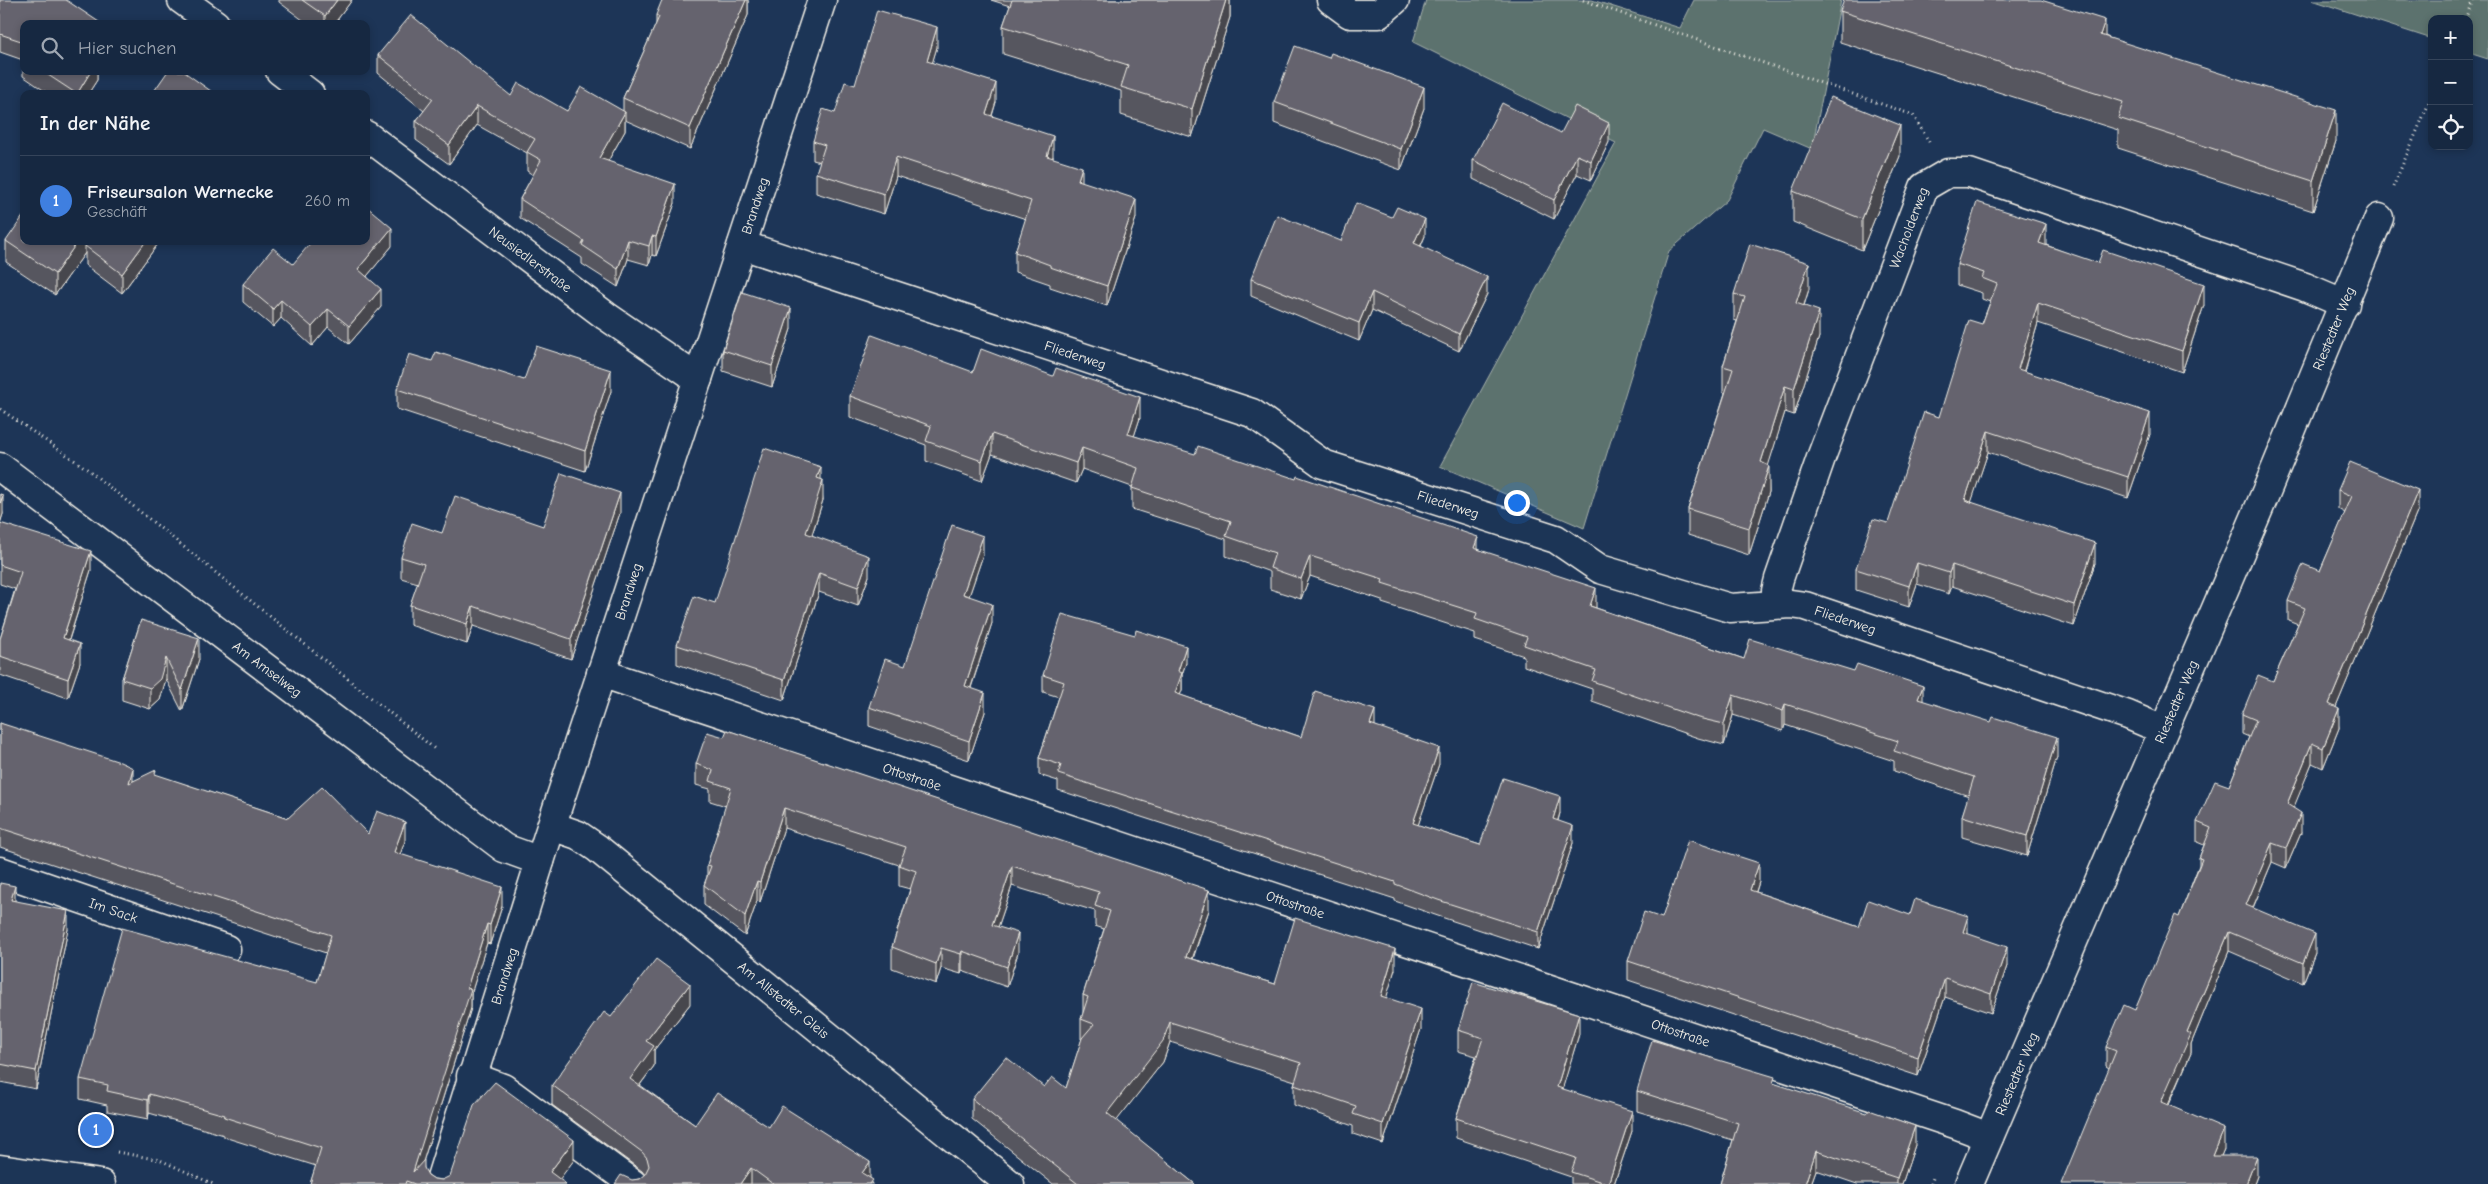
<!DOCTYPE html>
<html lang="de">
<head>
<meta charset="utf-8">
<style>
	body { margin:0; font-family:"Comic Neue",sans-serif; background:#1f3048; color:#f1f3f6 }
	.controls { position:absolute; right:15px; top:15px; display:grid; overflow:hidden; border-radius:10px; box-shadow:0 2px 8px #0003 }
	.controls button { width:45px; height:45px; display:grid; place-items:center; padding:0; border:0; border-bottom:1px solid #35445a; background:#162841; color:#f1f3f6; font:25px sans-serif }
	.you { position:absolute; left:1516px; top:502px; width:18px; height:18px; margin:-12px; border:4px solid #fff; border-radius:50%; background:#1a73e8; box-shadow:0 0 0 8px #1a73e833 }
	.badge { display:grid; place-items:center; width:32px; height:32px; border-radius:50%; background:#ffd166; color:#fff; font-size:16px; font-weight:700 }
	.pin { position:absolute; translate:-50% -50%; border:2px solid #fff; box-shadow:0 1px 5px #0006 }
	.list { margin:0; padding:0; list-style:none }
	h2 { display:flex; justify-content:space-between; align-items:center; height:65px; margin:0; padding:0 20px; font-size:21px }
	h2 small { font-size:16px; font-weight:400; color:#9ea6b1 }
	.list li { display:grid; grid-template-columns:32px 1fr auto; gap:15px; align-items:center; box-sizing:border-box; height:90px; padding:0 20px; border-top:1px solid #35445a }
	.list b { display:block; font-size:19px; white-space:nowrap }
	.list p { margin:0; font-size:16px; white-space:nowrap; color:#9ea6b1 }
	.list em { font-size:16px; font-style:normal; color:#9ea6b1 }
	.icon { flex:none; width:28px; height:28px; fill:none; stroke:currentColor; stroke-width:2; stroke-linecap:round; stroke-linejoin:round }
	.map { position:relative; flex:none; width:2488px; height:1184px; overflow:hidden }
	.search { position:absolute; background:#162841; box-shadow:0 2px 8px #0003; left:20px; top:20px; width:350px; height:55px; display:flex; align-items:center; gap:12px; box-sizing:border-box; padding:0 18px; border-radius:10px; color:#9ea6b1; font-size:19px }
	.panel { position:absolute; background:#162841; box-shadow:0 2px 8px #0003; left:20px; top:90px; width:350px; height:155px; border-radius:10px }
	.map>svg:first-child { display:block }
</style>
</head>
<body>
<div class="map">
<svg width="2488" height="1184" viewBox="0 0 2488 1184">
	<rect width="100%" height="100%" fill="#1d3557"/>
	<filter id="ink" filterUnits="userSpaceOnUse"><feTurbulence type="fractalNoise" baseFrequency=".02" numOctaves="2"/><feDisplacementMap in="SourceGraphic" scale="10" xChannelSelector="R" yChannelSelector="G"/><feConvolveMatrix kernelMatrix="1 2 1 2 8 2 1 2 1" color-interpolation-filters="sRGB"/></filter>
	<g filter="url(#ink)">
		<path fill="#5c726e" stroke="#a8b2ab" d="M1426 0H1592L1680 28 1694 0H1841L1812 149 1763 128 1727 200 1669 251 1584 528 1440 466 1616 143 1413 42Z
			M2312 0H2488V59L2469 53V19H2432V39Z"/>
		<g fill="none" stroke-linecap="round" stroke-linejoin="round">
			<g stroke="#f4f1e8" stroke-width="31">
				<g id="minor">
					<path d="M182 0 215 24"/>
					<path d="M1331 0 1350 14H1379L1395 0"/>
					<path d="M280 71 310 94"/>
					<path id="s1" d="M366 135 606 316 698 379"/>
					<path id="s2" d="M742 245 1252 413 1323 464 1556 539 1600 569 1730 608 1791 604 1805 606 2128 715 2163 730"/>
					<path id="s3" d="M0 467 504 848 540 861"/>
					<path id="s4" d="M1778 604 1776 591 1779 579 1822 455 1924 187 1948 173H1969L2305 287 2345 304"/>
					<path id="s5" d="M601 673 1955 1124 1989 1137"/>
					<path id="s6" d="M552 826 578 835 597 848 1010 1184"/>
					<path id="s7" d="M0 871 226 949"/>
					<path d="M471 1076 503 1088 633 1184"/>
					<path id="s8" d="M439 1184 547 839 822 0"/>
					<path id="s9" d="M1969 1184 2266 492 2379 218"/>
				</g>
			</g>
			<g stroke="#f4f1e8" stroke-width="31">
				<path id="secondary" d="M0 1169 101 1184"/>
			</g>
			<path stroke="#f4f1e8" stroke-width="3" stroke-dasharray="1 4" stroke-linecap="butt" d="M1583 0 1913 115 1931 145
				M2465 19 2473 0
				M2393 187 2432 96
				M0 409 87 469 436 750
				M117 1152 160 1160 213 1184
				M1931 1184 1933 1178"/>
			<use href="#minor" stroke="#1d3557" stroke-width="28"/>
			<use href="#secondary" stroke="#1d3557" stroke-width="28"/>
		</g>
		<path fill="#57565f" stroke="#f4f1e8" d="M0 0 24 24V71H97V80L88 94H49L23 76V60L0 52Z
			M279 0H352L334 24H308L279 2Z
			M748 0V15L690 149 625 120V131L608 161 675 203 656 256 652 255 649 265 628 259 618 287 582 264V258L520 218V199L533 175 527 171V153L477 125 449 164 416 140V121L424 111 378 73V55L511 96 567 111H623V98L656 24V15Z
			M991 0H1230V17L1192 137 1121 115V91L1003 54V26L1010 6Z
			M1840 11 2105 36 2336 141 2313 211 2118 148V130L1840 42Z
			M937 47 932 63 996 102 992 116 1053 156V158L1082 182 1136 218 1107 306 1050 287V284L1015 272V252L1026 219 896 176 884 214 816 193V173L820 162 813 160V141L835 113 855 85Z
			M1274 102 1424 108 1401 170 1274 123Z
			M1561 133 1609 142 1591 180 1577 174 1554 219 1473 179V160Z
			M1900 156 1862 250 1793 222V191Z
			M1425 236 1421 246 1487 294 1459 351 1372 310 1359 341 1251 296V279Z
			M6 241H160L122 293 85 265V253L55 295 6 262Z
			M2046 245 2204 305 2182 372 2038 323 2024 371 2150 434 2128 498 1988 452 1971 502 2095 563 2074 626 1952 586 1949 594 1917 584 1909 607 1856 590V569L1888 523 1939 417 1982 324 1990 302 1982 299V293L1957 285V264Z
			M392 246 367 276 381 307 349 344 328 327 312 346 281 318 273 327 243 302V284L293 264Z
			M1809 289 1804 306 1819 337 1794 415 1785 412 1768 465 1769 492 1749 555 1688 535V509L1725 393 1723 392V366L1737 321 1734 320V294Z
			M791 329 772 387 723 371V350Z
			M432 361 524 380 611 391 585 471 397 409V389Z
			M973 372 1140 418 1134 436 1478 549 1596 608 1744 659 1923 701 2057 757 2027 856 1962 837V816L1969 796 1894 771V761L1785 725 1783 731 1733 715 1724 745 1698 738 1592 701V689L1524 666V656L1475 640V633L1382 603V600L1310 576 1301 599 1270 589V572L1226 556V539L1132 509V487L1082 469 1076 483 992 454 982 481 926 461V445L850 417V396Z
			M821 480 823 500 812 535 869 576 858 606 819 592 784 700 677 664V645L715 603Z
			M2338 490 2418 510 2336 707 2339 728 2323 768 2312 763 2293 808 2301 833 2286 868 2272 862 2253 908 2315 953 2303 983 2229 951 2191 1044V1053L2169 1105 2224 1149 2221 1156 2257 1176 2254 1184 2109 1068 2106 1066V1047L2135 1010 2179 917 2199 865V858L2204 845 2197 842V822L2229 786 2249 737 2242 734V714L2273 681 2298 624 2288 620V601L2320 571 2345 513 2338 509Z
			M0 494 3 514 0 523 91 570 69 640 80 663 68 698 0 675V639L15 589 0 584Z
			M620 513 571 659 473 626 467 644 410 625V605L418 583 401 578V557L442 533 543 526Z
			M983 555 969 596 992 623 971 688 985 712 969 760 869 726V707L905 666Z
			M141 620 199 659 182 711 166 679 160 700 150 709 122 700V679Z
			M1186 663 1182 674V690L1180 695 1301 737 1375 726 1439 764 1418 825 1480 845 1560 813 1558 821 1573 843 1538 949 1438 916 1395 901V899L1058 790V781L1039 775V758L1059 697 1043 692V675Z
			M0 723 133 781 156 775 288 818 405 841 400 854 502 906 490 944 487 943 471 994V1008L423 1162 424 1169 428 1175 434 1179 442 1180 574 1160 559 1179 566 1184H310L316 1166 224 1137V1135L149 1113 148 1119 107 1111V1105L80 1099V1079L317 982 326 953 0 847Z
			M696 764 1209 910 1193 959 1275 984 1395 969 1386 998 1421 1029 1383 1144 1353 1134V1126L1294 1105V1085L1295 1081 1170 1042 1163 1062 1116 1121 1195 1184H1053L972 1119V1099L1044 1087 1066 1088 1082 1039H1081V1019L1083 1014V995L1104 929 1095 926V911L1012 886 998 927 1018 953 1007 987 962 971 961 974 941 968 936 984 892 968V947L910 889 899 886V865L784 828 760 902 757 901 745 936 704 905V885L707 877V865L726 806 710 801V789L696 785Z
			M1759 882 1756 892 1859 927 1968 934 2007 966 1991 1013 1945 997 1918 1076 1628 980V961L1662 918Z
			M0 883 15 901 68 929 36 1089 0 1082Z
			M690 1004 654 1050V1066L640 1085 695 1125 769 1127 870 1179 873 1184H615L639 1179 645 1175 642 1171 552 1105V1085L611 1017Z
			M1458 1030 1579 1034 1562 1089 1632 1131 1614 1184H1571V1177L1456 1138V1118L1476 1056 1458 1051Z
			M1775 1084 1915 1145 1902 1184H1857L1816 1170 1811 1184H1720L1733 1140 1637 1111V1091Z"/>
		<path fill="#47464d" stroke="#f4f1e8" d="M337 0H352L334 24H325V16Z
			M746 0H748V15L690 149V128Z
			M1226 0H1230V17L1192 137V109Z
			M2105 20V51L2100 35Z
			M937 27V47L927 81V61Z
			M91 71H97V80L88 94H77Z
			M996 83V102L986 134V114Z
			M1424 87V108L1401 170V149Z
			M477 106V125L449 164V145Z
			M2336 110V141L2313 211V181Z
			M625 112V131L599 177V158Z
			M1609 123V142L1591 180V161Z
			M1900 125V156L1862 250V219Z
			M1053 136V156L1047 176V156Z
			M1577 155V174L1554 219V200Z
			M896 157V176L884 214V194Z
			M1082 167V186L1078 180Z
			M675 184V203L656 256V237Z
			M1136 199V218L1107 306V286Z
			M1425 219V236L1414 260V243Z
			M2046 224V245L2039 264V243Z
			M392 228V246L358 287V269Z
			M652 236V255L649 265V246Z
			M628 240V259L618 287V269Z
			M78 241H88L85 246V253L55 295V274Z
			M146 241H160L122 293V274Z
			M1809 263V289L1796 330V303Z
			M1487 277V294L1459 351V334Z
			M2204 284V305L2182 372V351Z
			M381 289V307L349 344V326Z
			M1372 292V310L1359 341V323Z
			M281 300V318L273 327V309Z
			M2038 303V323L2018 390V369Z
			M791 308V329L772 387V366Z
			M328 309V327L312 346V327Z
			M1819 311V337L1794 415V389Z
			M611 370V391L585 471V451Z
			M1785 386V412L1761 489V462Z
			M1140 397V418L1128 455V434Z
			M2150 413V434L2128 498V477Z
			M1988 431V452L1965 521V500Z
			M992 434V454L982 481V461Z
			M1082 448V469L1076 483V463Z
			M1769 466V492L1749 555V528Z
			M821 467V486L823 480V500L806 553V533L817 478Z
			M2418 490V510L2329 724V704Z
			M620 493V513L571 659V639Z
			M3 495V514L0 524V504Z
			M983 536V555L963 614V594Z
			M1478 537V558L1474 548Z
			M2095 543V563L2074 626V605Z
			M91 551V570L63 658V638Z
			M869 556V576L858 606V587Z
			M1310 556V576L1301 599V579Z
			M1917 563V584L1909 607V586Z
			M1952 565V586L1949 594V573Z
			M819 573V592L784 700V680Z
			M1596 588V608L1590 606Z
			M992 604V623L965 705V686Z
			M473 606V626L467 644V624Z
			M199 638V659L182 711V690Z
			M80 644V663L68 698V679Z
			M1186 646V663L1182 674V690L1175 710V693L1178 671Z
			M166 658V679L160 700 150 709V688Z
			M1923 686V706L1918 699Z
			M985 693V712L969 760V741Z
			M1733 695V715L1724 745V724Z
			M1785 704V725L1783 731V711Z
			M2339 709V728L2323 768V748Z
			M1375 710V727L1370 724Z
			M2057 737V757L2027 856V836Z
			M2312 743V763L2287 824V804Z
			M1439 748V764L1413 840V823Z
			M133 768V787L129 783Z
			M1560 796V813L1553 836V819Z
			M784 808V828L760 902V882Z
			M2301 813V833L2286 868V848Z
			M405 822V841L394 871V852Z
			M1573 826V843L1538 949V932Z
			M2272 843V862L2246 924V905Z
			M1759 863V882L1750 909V890Z
			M1012 866V886L992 945V925Z
			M757 881V901L745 936V916Z
			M15 886V904L11 900Z
			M502 887V906L490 944V925Z
			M1209 890V910L1186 977V957Z
			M68 911V929L36 1089V1071Z
			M1968 916V935L1963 932Z
			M487 924V943L471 994V1008L416 1184 413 1172 467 988Z
			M2229 932V951L2191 1044V1053L2161 1121V1102L2187 1032Z
			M1018 933V953L1007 987V967Z
			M2315 934V953L2303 983V963Z
			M2007 947V966L1991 1013V994Z
			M941 948V968L936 984V964Z
			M1395 949V969L1381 1016V996Z
			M962 951V971L961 974V954Z
			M1945 978V997L1918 1076V1057Z
			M690 984V1004L654 1050V1066L630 1098V1079L646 1041Z
			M1421 1009V1029L1383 1144V1124Z
			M1579 1014V1034L1557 1107V1087Z
			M1170 1022V1042L1163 1062 1107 1133V1113Z
			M149 1094V1113L148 1119V1100Z
			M1632 1111V1131L1614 1184H1608Z
			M1915 1126V1145L1902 1184H1897V1178Z
			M2224 1129V1149L2213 1175V1156Z
			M574 1140V1160L556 1184 550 1172Z
			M1816 1151V1170L1811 1184H1805Z
			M2257 1156V1176L2254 1184H2246Z
			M870 1162V1182L862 1173Z
			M751 1168V1184H740Z"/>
		<path fill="#65646e" stroke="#f4f1e8" d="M0 0H66L102 24H24V42L0 34Z
			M302 0H337L325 16Z
			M662 0H746L690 128 623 98 659 17 656 15Z
			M1012 0H1226L1192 109 1121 87 1128 65 1003 26Z
			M1844 0H2041L2105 20 2100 35 2336 110 2313 181 2118 118 2123 102 1840 11Z
			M877 10 937 27 927 61 996 83 986 114 1053 136 1047 156 1082 167 1078 180 1136 199 1107 286 1050 267V265L1015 252 1031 201 896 157 884 194 816 173 825 145 813 141 823 109 835 113 845 82 855 85Z
			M411 15 511 96 518 83 567 111 581 87 625 112 599 158 675 184 656 237 652 236 649 246 628 240 618 269 582 245 584 241 520 199 541 160 527 152 535 139 477 106 449 145 416 121 433 99 378 55Z
			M1295 46 1329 58 1331 53 1424 87 1401 149 1274 102Z
			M42 71H91L77 94Z
			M168 71H183L215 94H152Z
			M1831 97 1900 125 1862 219 1793 191Z
			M1502 103 1561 133 1575 106 1609 123 1591 161 1577 155 1554 200 1473 160Z
			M1977 202 2046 224 2039 243 2098 263 2103 250 2204 284 2182 351 2038 303 2018 369 2150 413 2128 477 1988 431 1965 500 2095 543 2074 605 1952 565 1949 573 1917 563 1909 586 1856 569 1873 519 1888 523 1924 412 1939 417 1969 320 1982 324 1997 284 1982 278 1984 273 1957 264Z
			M1356 203 1392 217 1397 207 1425 219 1414 243 1487 277 1459 334 1372 292 1359 323 1251 279 1277 215 1341 241Z
			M366 206 392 228 358 269 381 289 349 326 328 309 312 327 281 300 273 309 243 284 273 248 293 264 312 241H366Z
			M24 215V241H78L55 274 6 241Z
			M88 241H146L122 274 85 246Z
			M1750 244 1809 263 1796 303 1819 311 1794 389 1785 386 1761 462 1769 466 1749 528 1688 509 1733 369 1723 366 1745 297 1734 294Z
			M742 292 791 308 772 366 723 350Z
			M872 335 973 372 981 349 1053 376 1056 368 1140 397 1128 434 1195 454 1198 446 1296 479 1297 476 1478 537 1474 548 1596 588 1590 606 1744 659 1750 639 1854 671 1857 664 1923 686 1918 699 1991 722 1993 717 2057 737 2027 836 1962 816 1974 777 1894 751 1898 741 1785 704 1783 711 1733 695 1724 724 1698 718 1592 681 1596 670 1524 645 1527 637 1475 619 1477 613 1382 583 1383 579 1310 556 1301 579 1270 568 1275 553 1226 536 1231 521 1132 488 1138 468 1082 448 1076 463 992 434 982 461 926 441 931 426 850 396Z
			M536 346 611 370 585 451 397 389 409 354 432 361 436 352 524 380Z
			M764 448 821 467 817 478 823 480 806 533 869 556 858 587 819 573 784 680 677 645 694 596 715 603Z
			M2350 462 2418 490 2329 704 2339 709 2323 748 2312 743 2287 804 2301 813 2286 848 2272 843 2246 905 2315 934 2303 963 2229 932 2187 1032 2191 1034 2161 1102 2224 1129 2213 1156H2257L2246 1184H2061L2116 1051 2106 1047 2124 1005 2135 1010 2175 915 2179 917 2202 859 2199 858 2211 828 2197 822 2215 781 2229 786 2256 720 2242 714 2258 675 2273 681 2305 608 2288 601 2303 564 2320 571 2352 496 2338 490Z
			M561 473 620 493 571 639 473 606 467 624 410 605 424 564 401 557 412 523 442 533 455 496 543 526Z
			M0 494 3 495 0 504Z
			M0 523 91 551 63 638 80 644 68 679 0 656V639L21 572 0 565Z
			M952 525 983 536 963 594 992 604 965 686 985 693 969 741 869 707 885 659 905 666Z
			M1062 614 1135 635 1136 630 1186 646 1178 671 1182 673 1175 693 1301 737 1315 691 1375 710 1370 724 1439 748 1413 823 1480 845 1503 778 1560 796 1553 819 1573 826 1538 932 1438 900 1395 884V882L1058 774 1061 765 1039 758 1064 682 1043 675Z
			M141 620 199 638 182 690 166 658 160 679 150 688 122 679Z
			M0 723 120 762 133 768 129 783 156 770 155 774 288 818 322 787 368 834 377 811 405 822 394 852 502 887 490 925 487 924 467 988 471 989 413 1172 424 1160V1168L428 1175 434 1179 442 1180 450 1176 474 1105 495 1082 574 1140 550 1172 566 1184H415L406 1181 405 1184H310L321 1148 224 1117 225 1115 149 1094 148 1100 107 1091 108 1085 80 1079 122 928 317 982 331 935 0 828Z
			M727 730 1209 890 1186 957 1275 984 1295 918 1395 949 1381 996 1421 1009 1383 1124 1353 1114 1356 1106 1294 1085 1301 1063 1170 1022 1163 1041 1107 1113 1195 1184H1078L972 1099 1006 1057 1044 1087 1052 1077 1066 1088 1082 1038 1094 1024 1081 1019 1088 997 1083 995 1110 911 1095 906 1099 892 1012 866 992 925 1018 933 1007 967 962 951 961 954 941 948 936 964 892 947 916 871 899 865 906 847 784 808 760 882 757 881 745 916 704 885 711 866 707 865 731 788 710 781 713 770 696 764 707 732 724 737Z
			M1688 840 1759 863 1750 890 1859 927 1868 900 1910 915 1915 899 1968 916 1963 932 2007 947 1991 994 1945 978 1918 1057 1628 961 1644 912 1662 918Z
			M0 883 15 886 11 900 68 911 36 1071 0 1064Z
			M656 959 690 984 646 1041 654 1046 630 1079 695 1125 717 1093 769 1127 782 1106 870 1162 862 1173 873 1180 870 1184H773L751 1168 740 1184H615L621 1175 632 1180 639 1179 645 1174 649 1166 647 1158 642 1152 552 1085 604 1012 611 1017Z
			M1473 982 1579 1014 1557 1087 1632 1111 1608 1184 1571 1172 1576 1158 1456 1118 1483 1038 1458 1030Z
			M1652 1040 1775 1077 1773 1083 1867 1113 1869 1110 1915 1126 1897 1178 1816 1151 1805 1184H1720L1738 1123 1637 1091Z"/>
	</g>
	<g text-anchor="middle" stroke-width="4" stroke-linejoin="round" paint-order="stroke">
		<g font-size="14" fill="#f4f1e8" stroke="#1d3557">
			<text dy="5" stroke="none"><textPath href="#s8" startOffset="1028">Brandweg</textPath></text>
			<text dy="5" stroke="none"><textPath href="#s4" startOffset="400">Wacholderweg</textPath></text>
			<text dy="5" stroke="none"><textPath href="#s1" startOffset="206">Neusiedlerstraße</textPath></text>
			<text dy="5" stroke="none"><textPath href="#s9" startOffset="930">Riestedter Weg</textPath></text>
			<text dy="5" stroke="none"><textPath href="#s2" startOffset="351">Fliederweg</textPath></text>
			<text dy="5" stroke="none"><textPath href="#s2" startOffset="756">Fliederweg</textPath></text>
			<text dy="5" stroke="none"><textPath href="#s8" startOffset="622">Brandweg</textPath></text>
			<text dy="5" stroke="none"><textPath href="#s2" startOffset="1176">Fliederweg</textPath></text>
			<text dy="5" stroke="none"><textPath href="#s3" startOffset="335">Am Amselweg</textPath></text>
			<text dy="5" stroke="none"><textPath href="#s9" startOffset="525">Riestedter Weg</textPath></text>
			<text dy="5" stroke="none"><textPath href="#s5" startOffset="328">Ottostraße</textPath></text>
			<text dy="5" stroke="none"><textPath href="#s5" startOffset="732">Ottostraße</textPath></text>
			<text dy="5" stroke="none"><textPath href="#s7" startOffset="120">Im Sack</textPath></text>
			<text dy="5" stroke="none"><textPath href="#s8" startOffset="218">Brandweg</textPath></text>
			<text dy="5" stroke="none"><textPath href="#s6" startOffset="291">Am Allstedter Gleis</textPath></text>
			<text dy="5" stroke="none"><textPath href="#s5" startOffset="1138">Ottostraße</textPath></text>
			<text dy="5" stroke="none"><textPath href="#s9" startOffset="120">Riestedter Weg</textPath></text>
		</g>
	</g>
</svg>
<div class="controls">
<button>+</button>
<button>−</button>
<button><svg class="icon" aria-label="locate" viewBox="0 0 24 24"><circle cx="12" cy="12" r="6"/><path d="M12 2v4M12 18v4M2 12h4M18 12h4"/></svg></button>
</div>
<div class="you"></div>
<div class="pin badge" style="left:96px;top:1130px;background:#3f7fe0">1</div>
<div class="search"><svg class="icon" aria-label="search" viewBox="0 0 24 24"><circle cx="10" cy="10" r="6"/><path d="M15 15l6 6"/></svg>Hier suchen</div>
<section class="panel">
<h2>In der Nähe<small></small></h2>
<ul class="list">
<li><span class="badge" style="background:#3f7fe0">1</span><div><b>Friseursalon Wernecke</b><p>Geschäft</p></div><em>260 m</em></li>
</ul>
</section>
</div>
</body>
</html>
